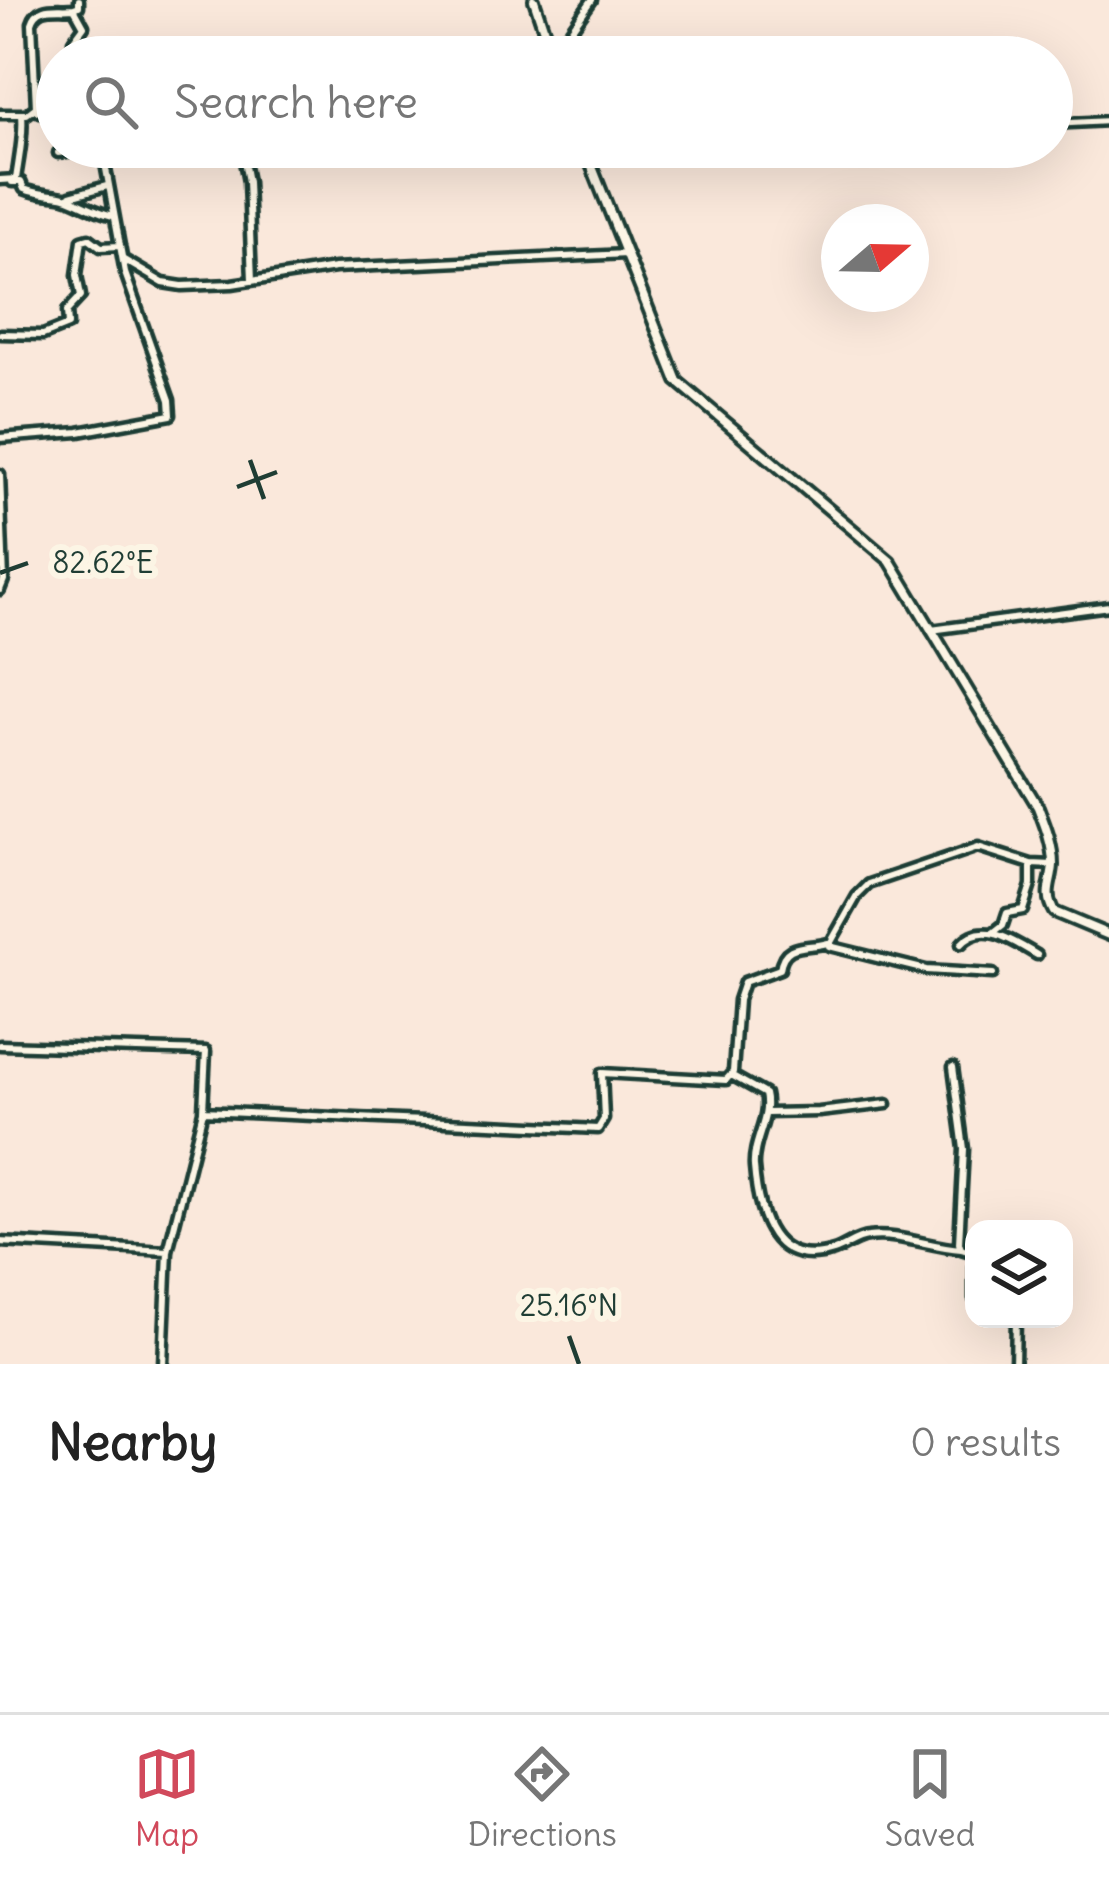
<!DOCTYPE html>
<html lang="en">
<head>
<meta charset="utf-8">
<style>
	body { margin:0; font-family:Delius,sans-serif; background:#f6f6f6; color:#222 }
	.controls { position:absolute; right:36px; bottom:36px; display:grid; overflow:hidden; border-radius:24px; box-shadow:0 12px 48px #0002 }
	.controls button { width:108px; height:108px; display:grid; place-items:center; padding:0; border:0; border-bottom:3px solid #e0e0e0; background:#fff; color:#222; font:60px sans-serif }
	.compass { position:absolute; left:821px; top:204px; width:108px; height:108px; border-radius:50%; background:#fff; box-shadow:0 12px 48px #0002; rotate:70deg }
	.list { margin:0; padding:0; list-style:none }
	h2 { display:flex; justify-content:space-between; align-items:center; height:156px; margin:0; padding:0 48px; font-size:51px }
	h2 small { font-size:39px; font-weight:400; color:#767676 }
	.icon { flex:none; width:66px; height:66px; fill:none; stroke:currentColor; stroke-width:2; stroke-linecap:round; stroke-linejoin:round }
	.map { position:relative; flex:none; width:1109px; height:1364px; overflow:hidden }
	.search { position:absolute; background:#fff; box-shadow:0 12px 48px #0002; left:36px; right:36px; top:36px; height:132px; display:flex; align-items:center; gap:30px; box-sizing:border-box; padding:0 42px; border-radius:66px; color:#767676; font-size:45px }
	.sheet { height:348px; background:#fff }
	nav { display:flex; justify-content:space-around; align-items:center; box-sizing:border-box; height:168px; border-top:3px solid #e0e0e0; background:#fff; font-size:33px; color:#767676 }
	nav a { display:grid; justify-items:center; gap:6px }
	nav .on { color:#d1495b }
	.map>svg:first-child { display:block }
</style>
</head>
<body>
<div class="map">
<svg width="1109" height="1364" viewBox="0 0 1109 1364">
	<rect width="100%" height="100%" fill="#fae8db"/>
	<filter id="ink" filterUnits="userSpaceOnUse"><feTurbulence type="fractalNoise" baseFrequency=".00833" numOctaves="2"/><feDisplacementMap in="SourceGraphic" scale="24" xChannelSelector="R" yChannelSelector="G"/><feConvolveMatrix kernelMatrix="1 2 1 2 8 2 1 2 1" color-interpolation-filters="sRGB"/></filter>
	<g filter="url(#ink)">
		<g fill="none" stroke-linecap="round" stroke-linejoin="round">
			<g stroke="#1f3d34" stroke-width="15">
				<path id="minor" d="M74 8 84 26 73 41 74 57
					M549 44 568 34 592 0
					M37 101 57 98
					M34 110 57 118
					M0 114H27L36 107 32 23C38 3 57 10 74 8L79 6V0
					M1052 124 1109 121
					M246 147 244 161 248 182 252 280
					M585 150 655 147
					M58 153 103 148
					M0 180 16 179C19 158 24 135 22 115
					M12 182H21L24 189C39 195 50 194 65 197 79 201 93 211 113 216
					M70 196 107 186
					M124 260 163 283 182 286 232 284 335 268 627 254
					M1 334 43 335 68 325 67 311 81 296 77 275 82 240 89 238 101 247 119 246
					M0 438 79 432 171 415 170 400 125 273 102 147
					M0 474 4 580 0 590
					M931 630 1109 606
					M994 932 1003 925 1007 913 1023 910 1031 885V864
					M961 944C983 919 1013 941 1037 955
					M829 946 926 970 993 974
					M0 1045 206 1051 203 1110
					M953 1067 964 1149 959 1243 961 1249 974 1253
					M731 1075 765 1094C771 1119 752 1141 754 1167 758 1216 773 1270 834 1251 846 1247 856 1238 868 1237 899 1233 930 1247 961 1249
					M767 1113 819 1112 887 1104
					M0 1242 168 1251 203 1111 598 1129 604 1119 602 1073 726 1080 733 1072 738 1000 744 982 780 969C784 939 810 950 831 942L857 896 869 884 978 847 1031 864 1053 865
					M974 1266V1299
					M163 1364 168 1251
					M1015 1364 1016 1319"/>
			</g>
			<g stroke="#1f3d34" stroke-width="16">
				<path id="tertiary" d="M534 0 553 57
					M584 147 677 381 890 561 1038 807C1045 825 1053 845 1053 865 1052 884 1043 893 1054 912L1109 935"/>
			</g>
			<use href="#minor" stroke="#fcf5e5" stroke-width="6"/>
			<use href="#tertiary" stroke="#fcf5e5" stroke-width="8"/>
		</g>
	</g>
	<path fill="none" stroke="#1f3d34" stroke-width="4.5" d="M250 460 264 499M237 487 277 472M0 573 28 563M569 1336 579 1364"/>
	<g font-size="30" text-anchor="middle" fill="#1f3d34" stroke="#fcf5e5" stroke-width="12" stroke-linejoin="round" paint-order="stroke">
		<text x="103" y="573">82.62°E</text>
		<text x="569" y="1316">25.16°N</text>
	</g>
</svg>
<div class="controls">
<button><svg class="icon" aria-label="layers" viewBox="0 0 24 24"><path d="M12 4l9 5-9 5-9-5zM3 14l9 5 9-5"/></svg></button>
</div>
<svg class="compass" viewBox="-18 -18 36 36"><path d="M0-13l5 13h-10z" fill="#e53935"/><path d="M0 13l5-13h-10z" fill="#767676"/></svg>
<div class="search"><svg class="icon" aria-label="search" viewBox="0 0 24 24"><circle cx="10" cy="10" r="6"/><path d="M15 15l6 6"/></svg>Search here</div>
</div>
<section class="sheet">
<h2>Nearby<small>0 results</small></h2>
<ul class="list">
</ul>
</section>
<nav>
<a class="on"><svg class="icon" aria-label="map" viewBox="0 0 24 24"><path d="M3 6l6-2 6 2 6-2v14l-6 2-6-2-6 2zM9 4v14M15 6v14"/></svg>Map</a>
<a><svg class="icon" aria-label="directions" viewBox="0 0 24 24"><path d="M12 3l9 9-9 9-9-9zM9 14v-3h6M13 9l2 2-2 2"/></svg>Directions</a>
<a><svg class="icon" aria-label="saved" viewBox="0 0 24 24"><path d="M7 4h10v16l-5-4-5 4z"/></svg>Saved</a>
</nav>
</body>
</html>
